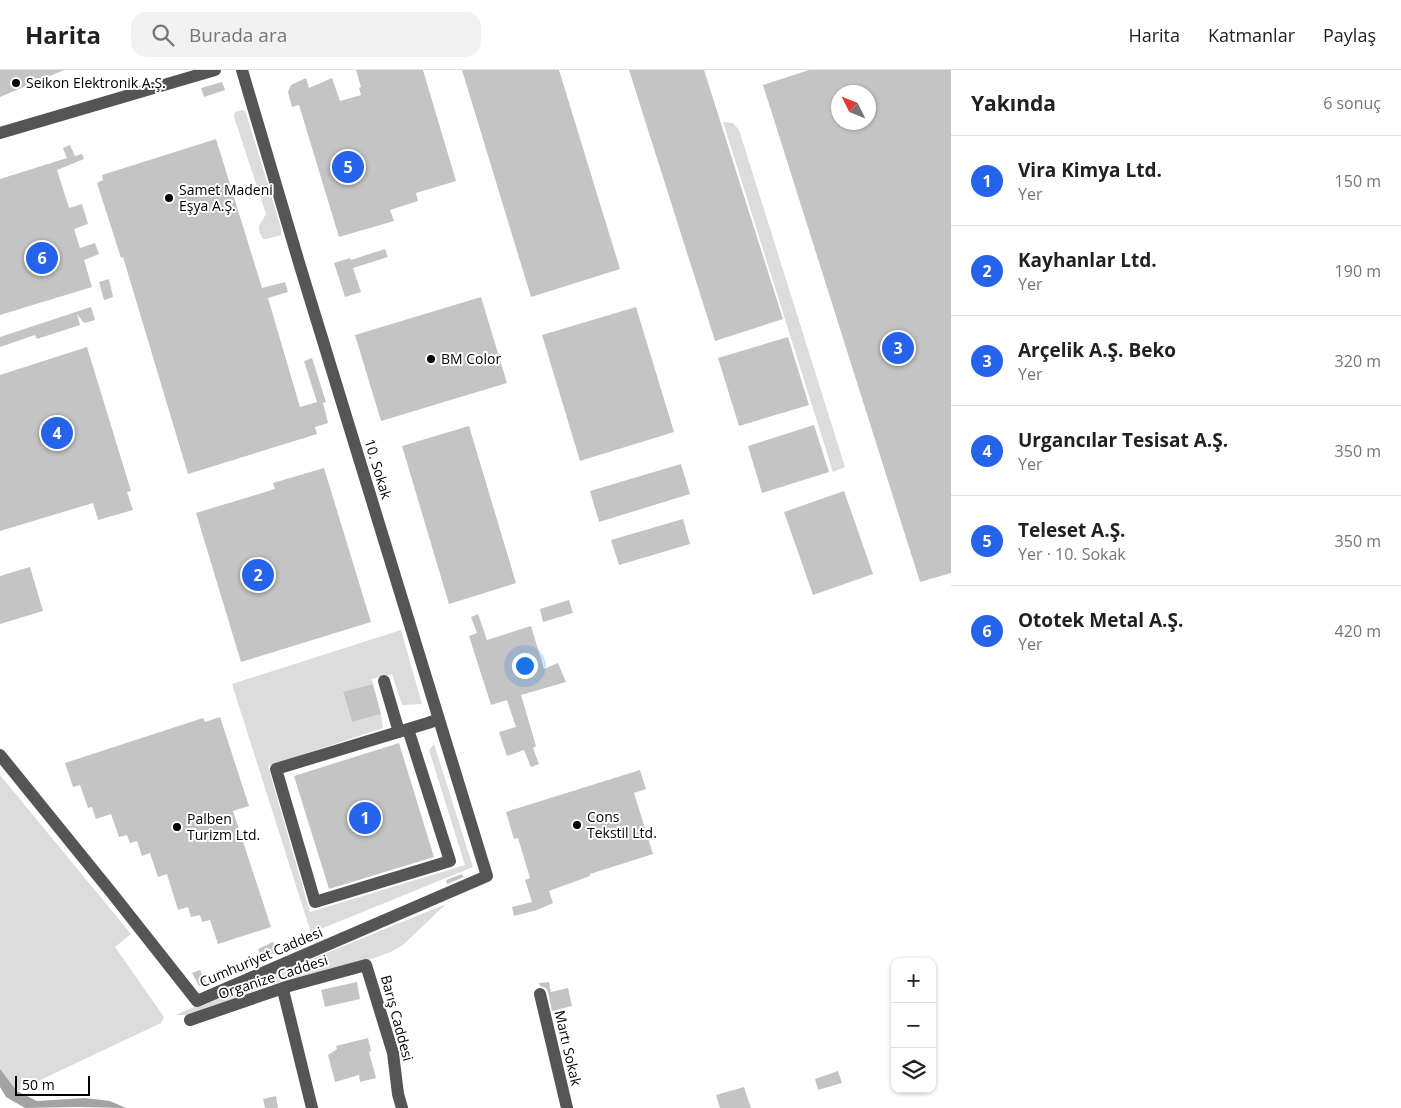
<!DOCTYPE html>
<html lang="tr">
<head>
<meta charset="utf-8">
<style>
	body { margin:0; font-family:"Open Sans",sans-serif; background:#f2f2f2; color:#202124 }
	.controls { position:absolute; right:15px; bottom:15px; display:grid; overflow:hidden; border-radius:10px; box-shadow:0 1px 4px #0004 }
	.controls button { width:45px; height:45px; display:grid; place-items:center; padding:0; border:0; border-bottom:1px solid #e0e0e0; background:#fff; color:#202124; font:25px sans-serif }
	.compass { position:absolute; left:831px; top:15px; width:45px; height:45px; border-radius:50%; background:#fff; box-shadow:0 1px 4px #0004; rotate:313deg }
	.scale { position:absolute; left:15px; bottom:12px; width:75px; box-sizing:border-box; padding-left:5px; border:2px solid #000; border-top:0; font-size:14px; line-height:18px; white-space:nowrap; color:#000; -webkit-text-stroke:4px #fff; paint-order:stroke }
	.you { position:absolute; left:524px; top:595px; width:18px; height:18px; margin:-12px; border:4px solid #fff; border-radius:50%; background:#1a73e8; box-shadow:0 0 0 8px #1a73e833 }
	.badge { display:grid; place-items:center; width:32px; height:32px; border-radius:50%; background:#2563eb; color:#fff; font-size:16px; font-weight:700 }
	.pin { position:absolute; translate:-50% -50%; border:2px solid #fff; box-shadow:0 1px 5px #0006 }
	.list { margin:0; padding:0; list-style:none }
	h2 { display:flex; justify-content:space-between; align-items:center; height:65px; margin:0; padding:0 20px; font-size:21px }
	h2 small { font-size:16px; font-weight:400; color:#757577 }
	.list li { display:grid; grid-template-columns:32px 1fr auto; gap:15px; align-items:center; box-sizing:border-box; height:90px; padding:0 20px; border-top:1px solid #e0e0e0 }
	.list b { display:block; font-size:19px; white-space:nowrap }
	.list p { margin:0; font-size:16px; white-space:nowrap; color:#757577 }
	.list em { font-size:16px; font-style:normal; color:#757577 }
	.icon { flex:none; width:28px; height:28px; fill:none; stroke:currentColor; stroke-width:2; stroke-linecap:round; stroke-linejoin:round }
	.map { position:relative; flex:none; width:951px; height:1038px; overflow:hidden }
	header { display:flex; align-items:center; gap:30px; box-sizing:border-box; height:70px; padding:0 25px; background:#fff; border-bottom:1px solid #e0e0e0 }
	header strong { font-size:24px }
	nav { display:flex; gap:28px; margin-inline-start:auto; font-size:18px }
	.search { width:350px; height:45px; background:#f2f2f2; display:flex; align-items:center; gap:12px; box-sizing:border-box; padding:0 18px; border-radius:15px; color:#757577; font-size:19px }
	main { display:flex }
	aside { flex:1; background:#fff }
	.map>svg:first-child { display:block }
</style>
</head>
<body>
<header>
<strong>Harita</strong>
<div class="search"><svg class="icon" aria-label="search" viewBox="0 0 24 24"><circle cx="10" cy="10" r="6"/><path d="M15 15l6 6"/></svg>Burada ara</div>
<nav><a>Harita</a><a>Katmanlar</a><a>Paylaş</a></nav>
</header>
<main>
<div class="map">
<svg width="951" height="1038" viewBox="0 0 951 1038">
	<rect width="100%" height="100%" fill="#fff"/>
	<path fill="#dcdcdc" d="M243 40 246 43 281 158V165L267 169H263C255 155 260 156 266 144L234 47 235 42Z
		M723 52 733 53 739 60 845 397 833 402Z
		M401 560 422 634 402 635 392 604 371 609 373 614 343 623 352 652 381 644 383 658 268 696 310 842 465 795 429 680 434 674 473 797 311 863 232 614Z
		M0 705 131 864 115 877 164 947 161 953 17 1021 0 999Z
		M446 834 404 874 391 882 371 889 290 909 266 916 195 945H175Z"/>
	<path fill="#a3a3a3" d="M0 999 17 1021 37 1031 85 1028 110 1031 126 1038 77 1037 25 1038 6 1027 0 1017Z"/>
	<path fill="#c4c4c4" fill-rule="evenodd" d="M0 0H64L0 27Z
		M356 0H423L456 111 416 123 418 131 390 140 394 151 339 167 299 35 292 37 288 22 291 15 306 8 309 18 332 8 340 31 361 25 359 18 361 17Z
		M462 0H559L620 199 531 227Z
		M629 0H704L783 249 715 271Z
		M809 0H951V503L920 512 763 15ZM838 22H868V52H838Z
		M222 12 225 20 204 27 201 18Z
		M216 69 262 218 285 212 288 222 268 228 300 337 317 332 304 291 312 288 326 332 323 333 328 353 315 357 317 364 188 404 123 187 121 188 97 113 103 110 102 105Z
		M70 75 75 86 82 84 84 89 57 100 69 138 82 134 88 154 74 159 80 178 95 173 99 184 84 190 92 217 0 245V109L67 88 63 78Z
		M385 179 388 187 353 198 361 222 345 227 334 193 350 188 351 190Z
		M109 209 113 227 104 230 99 212Z
		M481 227 507 313 381 351 355 265Z
		M91 237 95 250 84 253 77 244 80 255 37 269 35 265 0 277V267Z
		M636 237 674 362 580 391 542 265Z
		M788 267 809 335 739 356 718 288Z
		M87 277 131 421 127 422 133 440 98 450 93 433 0 461V305Z
		M814 355 829 402 762 423 748 376Z
		M469 356 516 513 449 534 402 376Z
		M681 394 690 424 599 452 590 421Z
		M324 398 371 552 241 592 196 443 275 419 273 413Z
		M844 421 873 504 813 525 784 442Z
		M683 449 690 474 619 495 611 470Z
		M30 497 43 541 0 554V506Z
		M569 530 573 543 543 552 540 539Z
		M478 544 487 570 531 556 544 599 558 593 566 612 521 625 536 676 533 678 539 694 531 697 524 680 507 686 499 662 516 657 507 630 491 635 469 566 477 563 471 547Z
		M373 614 381 644 352 652 343 622Z
		M220 647 249 736 233 741 271 857 218 874 210 850 202 852 200 845 191 847 188 837 178 840 167 804 158 807 150 783 142 786 137 771 130 773 127 765 119 767 111 744 96 749 92 737 88 738 80 715 73 717 65 693 203 648 205 652Z
		M399 673 434 787 329 819 294 706Z
		M640 700 646 719 634 723 653 784 590 804V806L549 821 553 833 537 840 514 846 512 837 532 832 525 810 530 808 518 768 514 769 506 742Z
		M462 804 464 807 447 814 446 810Z
		M273 872 277 882 262 888 258 879Z
		M200 900 206 912 199 916 192 903Z
		M357 912 360 929 325 937 321 920Z
		M549 912 551 922 568 918 572 936 552 941 548 922 546 918 540 916 539 913Z
		M368 968 371 981 369 982 376 1008 360 1012 359 1005 335 1012 328 985 337 979 336 976Z
		M838 1001 842 1013 818 1020 815 1009Z
		M744 1017 751 1038H720L716 1025Z
		M276 1026 278 1038H265L263 1029Z"/>
	<g fill="none" stroke-linecap="round" stroke-linejoin="round">
		<path stroke="#555" stroke-width="12" d="M0 63 215 0
			M384 611 399 662
			M408 659 450 791 315 832 276 699 428 653 439 649
			M0 685 111 822 197 931 487 806 300 196 242 0
			M284 924 312 1038
			M540 924 567 1038
			M190 950 289 916 366 895 393 983 398 1024 402 1038"/>
	</g>
	<g fill="#000" stroke="#fff" stroke-width="2">
		<circle cx="16" cy="13" r="5"/>
		<circle cx="169" cy="128" r="5"/>
		<circle cx="431" cy="289" r="5"/>
		<circle cx="577" cy="755" r="5"/>
		<circle cx="177" cy="757" r="5"/>
	</g>
	<g text-anchor="middle" stroke-width="4" stroke-linejoin="round" paint-order="stroke">
		<g font-size="14" fill="#000" stroke="#fff" text-anchor="start">
			<text x="26" y="18">Seikon Elektronik A.Ş.</text>
			<text x="179" y="125">Samet Madeni<tspan x="179" dy="16">Eşya A.Ş.</tspan></text>
			<text x="441" y="294">BM Color</text>
			<text x="587" y="752">Cons<tspan x="587" dy="16">Tekstil Ltd.</tspan></text>
			<text x="187" y="754">Palben<tspan x="187" dy="16">Turizm Ltd.</tspan></text>
		</g>
		<g font-size="14" fill="#000" stroke="#fff">
			<text transform="translate(378 399) rotate(73)" y="5">10. Sokak</text>
			<text transform="translate(261 887) rotate(-23)" y="5">Cumhuriyet Caddesi</text>
			<text transform="translate(273 907) rotate(-18)" y="5">Organize Caddesi</text>
			<text transform="translate(397 948) rotate(75)" y="5">Barış Caddesi</text>
			<text transform="translate(568 978) rotate(77)" y="5">Martı Sokak</text>
		</g>
	</g>
</svg>
<div class="controls">
<button>+</button>
<button>−</button>
<button><svg class="icon" aria-label="layers" viewBox="0 0 24 24"><path d="M12 4l9 5-9 5-9-5zM3 14l9 5 9-5"/></svg></button>
</div>
<svg class="compass" viewBox="-18 -18 36 36"><path d="M0-13l5 13h-10z" fill="#e53935"/><path d="M0 13l5-13h-10z" fill="#757577"/></svg>
<div class="scale">50 m</div>
<div class="you"></div>
<div class="pin badge" style="left:365px;top:748px">1</div>
<div class="pin badge" style="left:258px;top:505px">2</div>
<div class="pin badge" style="left:898px;top:278px">3</div>
<div class="pin badge" style="left:57px;top:363px">4</div>
<div class="pin badge" style="left:348px;top:97px">5</div>
<div class="pin badge" style="left:42px;top:188px">6</div>
</div>
<aside>
<h2>Yakında<small>6 sonuç</small></h2>
<ul class="list">
<li><span class="badge">1</span><div><b>Vira Kimya Ltd.</b><p>Yer</p></div><em>150 m</em></li>
<li><span class="badge">2</span><div><b>Kayhanlar Ltd.</b><p>Yer</p></div><em>190 m</em></li>
<li><span class="badge">3</span><div><b>Arçelik A.Ş. Beko</b><p>Yer</p></div><em>320 m</em></li>
<li><span class="badge">4</span><div><b>Urgancılar Tesisat A.Ş.</b><p>Yer</p></div><em>350 m</em></li>
<li><span class="badge">5</span><div><b>Teleset A.Ş.</b><p>Yer · 10. Sokak</p></div><em>350 m</em></li>
<li><span class="badge">6</span><div><b>Ototek Metal A.Ş.</b><p>Yer</p></div><em>420 m</em></li>
</ul>
</aside>
</main>
</body>
</html>
